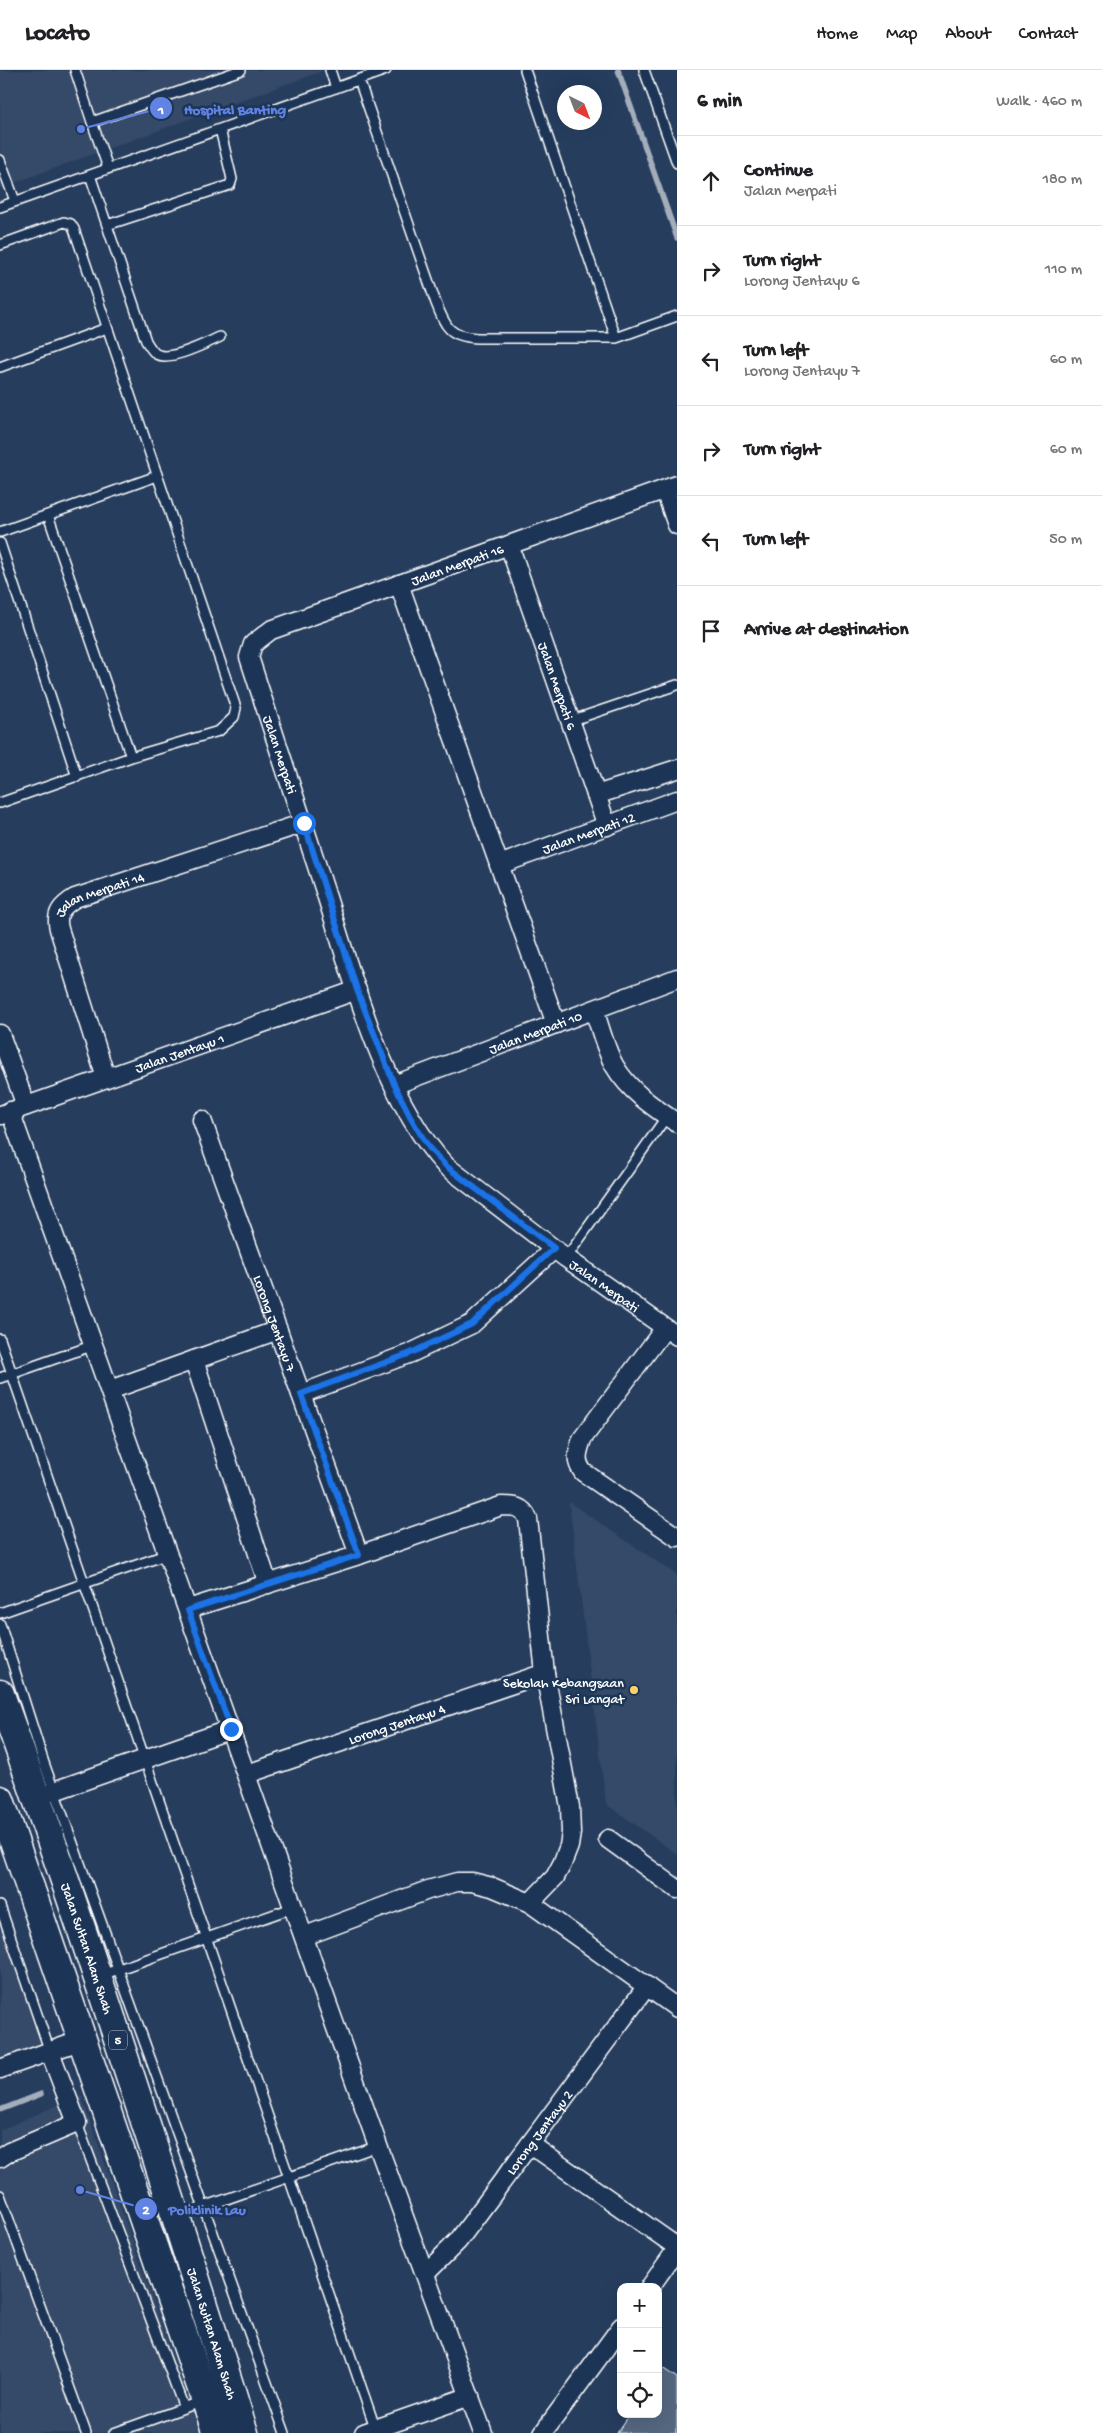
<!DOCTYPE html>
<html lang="en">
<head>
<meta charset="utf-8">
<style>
	body { margin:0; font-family:"Gochi Hand",sans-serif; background:#f2f2f2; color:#202124 }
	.controls { position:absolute; right:15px; bottom:15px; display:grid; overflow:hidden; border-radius:10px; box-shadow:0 5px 20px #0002 }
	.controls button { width:45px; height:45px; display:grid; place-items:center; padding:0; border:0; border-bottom:1px solid #e0e0e0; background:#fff; color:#202124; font:25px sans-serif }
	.compass { position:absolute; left:557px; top:15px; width:45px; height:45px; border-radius:50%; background:#fff; box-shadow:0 5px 20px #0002; rotate:138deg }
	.stop { position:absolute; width:15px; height:15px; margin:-11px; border:4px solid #1a73e8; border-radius:50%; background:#fff }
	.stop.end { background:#1a73e8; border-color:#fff; box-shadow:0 1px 5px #0008 }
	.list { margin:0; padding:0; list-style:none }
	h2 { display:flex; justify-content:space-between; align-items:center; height:65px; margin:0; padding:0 20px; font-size:21px }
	h2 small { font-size:16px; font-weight:400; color:#757577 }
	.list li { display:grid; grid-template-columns:32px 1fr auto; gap:15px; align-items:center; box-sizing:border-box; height:90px; padding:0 20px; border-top:1px solid #e0e0e0 }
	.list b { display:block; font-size:19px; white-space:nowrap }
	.list p { margin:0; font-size:16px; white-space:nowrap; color:#757577 }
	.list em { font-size:16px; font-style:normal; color:#757577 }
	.icon { flex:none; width:28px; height:28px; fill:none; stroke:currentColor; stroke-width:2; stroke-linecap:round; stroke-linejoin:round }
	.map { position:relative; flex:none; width:677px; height:2363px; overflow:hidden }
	header { display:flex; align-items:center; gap:30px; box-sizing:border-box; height:70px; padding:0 25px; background:#fff; border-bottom:1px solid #e0e0e0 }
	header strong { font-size:24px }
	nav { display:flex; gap:28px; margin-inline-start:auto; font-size:18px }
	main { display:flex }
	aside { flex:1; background:#fff }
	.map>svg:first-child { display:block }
</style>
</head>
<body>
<header>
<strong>Locato</strong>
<nav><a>Home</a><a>Map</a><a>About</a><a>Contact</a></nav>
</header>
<main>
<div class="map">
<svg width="677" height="2363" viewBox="0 0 677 2363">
	<rect width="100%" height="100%" fill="#263d5e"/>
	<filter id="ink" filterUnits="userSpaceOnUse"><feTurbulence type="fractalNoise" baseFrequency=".02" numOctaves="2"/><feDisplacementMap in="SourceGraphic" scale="10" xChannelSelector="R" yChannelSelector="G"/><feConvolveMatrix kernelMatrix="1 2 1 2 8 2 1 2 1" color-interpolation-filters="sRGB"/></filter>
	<g filter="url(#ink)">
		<path fill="#344a68" d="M0 0H325L0 118Z
			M569 1432 677 1505V1784L606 1734Z
			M0 1843 44 1977 0 1992Z
			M81 2025 200 2363H0V2060Z"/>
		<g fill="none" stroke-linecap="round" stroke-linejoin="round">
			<path stroke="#a4aebb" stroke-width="5.5" d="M618 0 677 168
				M0 2040 41 2024"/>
		</g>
		<path fill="#556781" stroke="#fff" d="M658 2295 677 2308V2363H617L630 2344H658Z"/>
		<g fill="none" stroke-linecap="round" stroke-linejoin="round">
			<g stroke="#fff" stroke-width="12">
				<path id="lane" d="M75 0 92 52
					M330 0 336 18
					M525 0 616 268
					M644 0 677 93
					M359 10 436 233C446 258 449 266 477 268H616L677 246
					M0 90 15 131
					M108 98 92 52 241 0
					M90 105 146 271C149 276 152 281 156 284 170 292 206 273 220 267
					M0 137 386 0
					M107 155 230 115 232 109 220 59
					M0 175 64 152 71 154 74 159 236 638 234 647 219 661 131 687 0 733
					M0 297 107 258
					M48 445 131 687
					M0 462 157 406
					M0 473 77 707
					M570 651 677 615
					M566 1188 667 1046
					M0 1269 376 2360
					M0 1308 94 1275
					M0 1543 168 1484
					M0 1554 44 1693 285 2363
					M0 1836 50 1982
					M99 1906 295 1837
					M77 2053 184 2338
					M0 2125 86 2363
					M178 2146 378 2076
					M114 2363 203 2331"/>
			</g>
			<g stroke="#fff" stroke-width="21">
				<g id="street">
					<path id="s1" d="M677 415 271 560 253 574 249 587C274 665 300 742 325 821 352 906 384 1030 446 1096L566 1188 677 1266"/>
					<path d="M665 420 677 455"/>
					<path id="s2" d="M509 475 607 756"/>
					<path d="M399 514 556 954"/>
					<path d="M596 725 677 699"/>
					<path id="s3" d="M499 795 677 730"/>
					<path d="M594 940C600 957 605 978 614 995 629 1021 653 1037 677 1053"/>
					<path d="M0 964 26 1036"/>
					<path id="s4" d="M106 1008 59 859C55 843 62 836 75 828L304 753"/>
					<path id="s5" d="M394 1015 677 908"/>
					<path d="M10 1041 378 2076 483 2363"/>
					<path id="s6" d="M1 1045 357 920"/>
					<path id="s7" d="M202 1050 359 1485"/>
					<path d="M665 1258 582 1369C578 1382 574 1390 583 1402L677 1467"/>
					<path d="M194 1290 268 1514"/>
					<path d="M110 1320 278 1260"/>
					<path d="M301 1324 411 1283 472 1254 554 1179"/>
					<path d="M188 1539 359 1485 501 1436C514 1436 523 1436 528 1449L545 1603 570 1737 571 1763 569 1776 562 1794 555 1807 530 1833"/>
					<path id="s8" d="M247 1704 545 1603"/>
					<path d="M54 1721 231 1659"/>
					<path d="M608 1769 677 1819"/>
					<path d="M305 1866 428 1820 457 1812H472L492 1817 530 1833 677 1938"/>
					<path d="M0 1999 82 1970"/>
					<path d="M530 2074 677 2177"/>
					<path d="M0 2088 9 2082 77 2053 50 1982"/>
					<path id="s9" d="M426 2203 458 2171 647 1916"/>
					<path d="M650 2217 677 2179"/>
					<path d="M364 2363 470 2326"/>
					<path d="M543 2363 621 2257"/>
				</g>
			</g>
			<g stroke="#fff" stroke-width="31">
				<g id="highway">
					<path id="s10" d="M0 1624C87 1868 167 2115 244 2363"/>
					<path d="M0 1730 217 2363"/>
				</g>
			</g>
			<use href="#lane" stroke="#1d3557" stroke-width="9"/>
			<use href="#street" stroke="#1d3557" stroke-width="18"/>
			<use href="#highway" stroke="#1d3557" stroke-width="28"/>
		</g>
	</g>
	<g fill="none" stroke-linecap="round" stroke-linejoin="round" filter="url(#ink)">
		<path stroke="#1a73e8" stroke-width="6" d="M231 1659 188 1540 359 1485 301 1324 411 1283 472 1254 554 1178 446 1096 430 1079 413 1052 394 1014 357 920 304 753"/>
	</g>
	<circle fill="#ffd166" stroke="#1d3557" stroke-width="2" cx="634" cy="1620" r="5"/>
	<g text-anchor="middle" stroke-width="5" stroke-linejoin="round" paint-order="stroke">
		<rect fill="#1d3557" stroke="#bbc2cd" stroke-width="1" x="109" y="1960.5" width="18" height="19" rx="4"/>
		<g font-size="12" font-weight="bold" fill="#fff">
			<text x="118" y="1974">5</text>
		</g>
		<g font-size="14" fill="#fff" stroke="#1d3557">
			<text transform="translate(457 494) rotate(-20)" y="5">Jalan Merpati 16</text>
			<text dy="5" stroke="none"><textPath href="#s2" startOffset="149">Jalan Merpati 6</textPath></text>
			<text dy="5" stroke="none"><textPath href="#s1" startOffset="570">Jalan Merpati</textPath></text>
			<text dy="5" stroke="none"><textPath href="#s3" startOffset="95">Jalan Merpati 12</textPath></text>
			<text dy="5" stroke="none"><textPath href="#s4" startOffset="218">Jalan Merpati 14</textPath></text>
			<text dy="5" stroke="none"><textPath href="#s5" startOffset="151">Jalan Merpati 10</textPath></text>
			<text dy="5" stroke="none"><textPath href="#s6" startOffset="189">Jalan Jentayu 1</textPath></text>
			<text dy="5" stroke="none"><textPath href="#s1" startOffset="1215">Jalan Merpati</textPath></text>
			<text dy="5" stroke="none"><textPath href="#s7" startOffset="216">Lorong Jentayu 7</textPath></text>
			<text dy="5" stroke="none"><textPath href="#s8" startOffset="158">Lorong Jentayu 4</textPath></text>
			<text dy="5" stroke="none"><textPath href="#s10" startOffset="269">Jalan Sultan Alam Shah</textPath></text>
			<text dy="5" stroke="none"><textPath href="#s9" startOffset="181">Lorong Jentayu 2</textPath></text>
			<text dy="5" stroke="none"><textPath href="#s10" startOffset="674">Jalan Sultan Alam Shah</textPath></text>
		</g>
		<g font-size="14" fill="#fff" stroke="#1d3557" text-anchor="end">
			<text x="624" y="1617">Sekolah Kebangsaan<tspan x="624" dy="16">Sri Langat</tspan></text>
		</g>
	</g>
	<path fill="none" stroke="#6183e4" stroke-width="2" d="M81 59L161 38M80 2120L146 2139"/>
	<g fill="#6183e4" stroke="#1d3557" stroke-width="2">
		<circle cx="81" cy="59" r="5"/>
		<circle cx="80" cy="2120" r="5"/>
		<circle cx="161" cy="38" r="12"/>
		<circle cx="146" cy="2139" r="12"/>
	</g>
	<g font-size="15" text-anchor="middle" font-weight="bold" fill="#fff">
		<text x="161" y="44">1</text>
		<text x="146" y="2144">2</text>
	</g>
	<g font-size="15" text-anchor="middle" font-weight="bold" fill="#6183e4" stroke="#1d3557" stroke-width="5" stroke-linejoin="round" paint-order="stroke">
		<text x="235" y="44">Hospital Banting</text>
		<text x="207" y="2144">Poliklinik Lau</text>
	</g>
</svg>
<div class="controls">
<button>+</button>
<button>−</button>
<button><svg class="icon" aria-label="locate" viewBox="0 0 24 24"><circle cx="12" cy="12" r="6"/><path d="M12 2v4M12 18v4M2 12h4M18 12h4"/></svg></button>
</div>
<svg class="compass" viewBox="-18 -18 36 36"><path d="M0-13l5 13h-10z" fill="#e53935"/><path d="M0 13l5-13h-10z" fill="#757577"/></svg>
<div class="stop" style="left:304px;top:753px"></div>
<div class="stop end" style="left:231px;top:1659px"></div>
</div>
<aside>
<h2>6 min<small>Walk · 460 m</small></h2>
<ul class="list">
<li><svg class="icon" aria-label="ahead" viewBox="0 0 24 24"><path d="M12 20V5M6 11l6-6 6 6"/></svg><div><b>Continue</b><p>Jalan Merpati</p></div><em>180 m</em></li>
<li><svg class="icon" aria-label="right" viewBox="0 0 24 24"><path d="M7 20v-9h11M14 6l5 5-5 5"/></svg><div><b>Turn right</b><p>Lorong Jentayu 6</p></div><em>110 m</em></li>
<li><svg class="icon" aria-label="left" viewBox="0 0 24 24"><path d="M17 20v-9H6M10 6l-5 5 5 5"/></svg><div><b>Turn left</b><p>Lorong Jentayu 7</p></div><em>60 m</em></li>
<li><svg class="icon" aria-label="right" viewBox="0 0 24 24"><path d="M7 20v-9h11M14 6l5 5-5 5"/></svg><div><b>Turn right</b></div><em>60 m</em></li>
<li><svg class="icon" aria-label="left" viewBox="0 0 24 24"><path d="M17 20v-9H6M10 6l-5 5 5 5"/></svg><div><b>Turn left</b></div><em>50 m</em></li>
<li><svg class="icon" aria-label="arrive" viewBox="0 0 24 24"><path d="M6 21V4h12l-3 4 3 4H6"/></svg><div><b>Arrive at destination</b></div></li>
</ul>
</aside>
</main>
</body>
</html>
